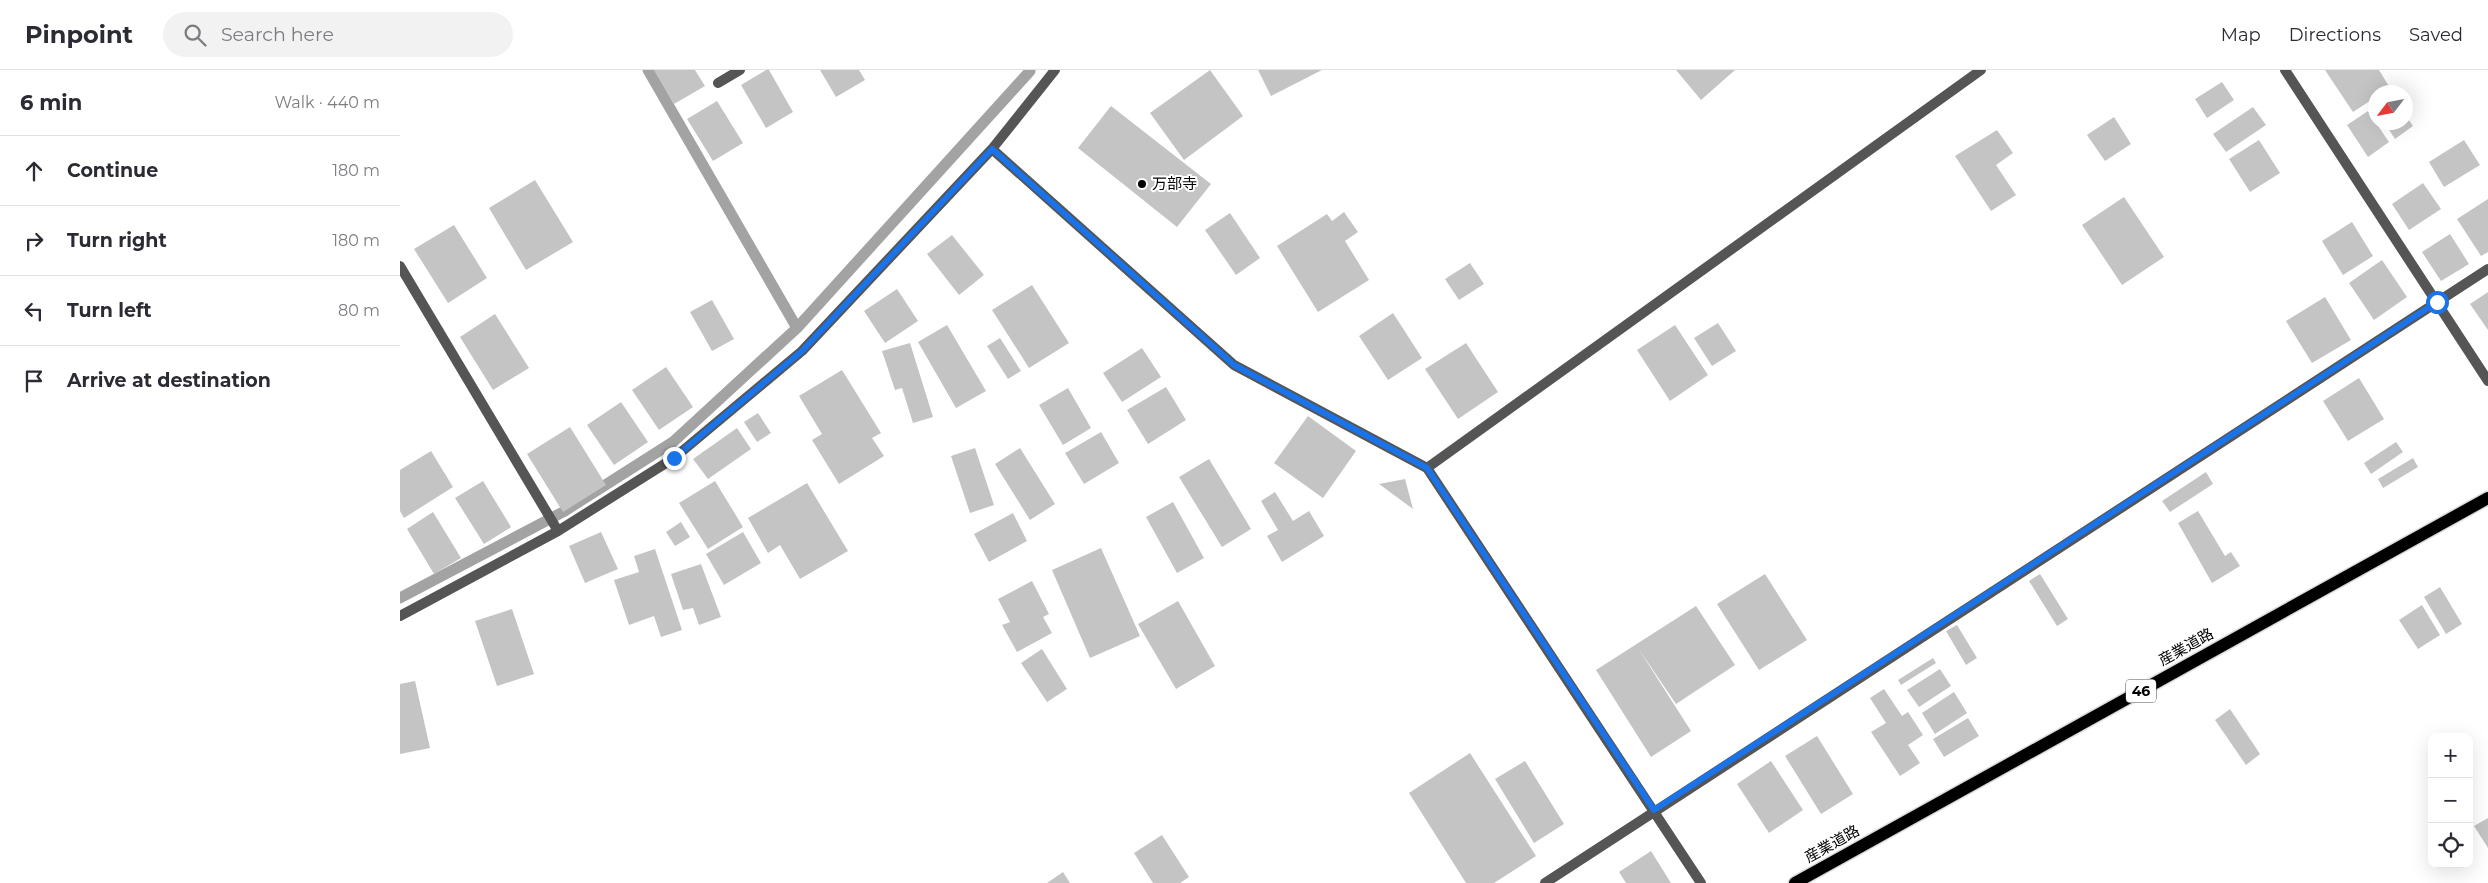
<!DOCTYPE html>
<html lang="en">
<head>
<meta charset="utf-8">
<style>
	body { margin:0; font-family:Montserrat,"Noto Sans JP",sans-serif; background:#f2f2f3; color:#2b2b33 }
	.controls { position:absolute; right:15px; bottom:15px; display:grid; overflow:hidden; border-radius:10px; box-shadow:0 5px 20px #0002 }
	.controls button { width:45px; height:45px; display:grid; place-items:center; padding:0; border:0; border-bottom:1px solid #e1e1e2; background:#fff; color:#2b2b33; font:25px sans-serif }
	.compass { position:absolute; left:1968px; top:15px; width:45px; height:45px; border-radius:50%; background:#fff; box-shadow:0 5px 20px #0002; rotate:238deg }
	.stop { position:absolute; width:15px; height:15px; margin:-11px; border:4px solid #1a73e8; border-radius:50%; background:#fff }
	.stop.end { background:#1a73e8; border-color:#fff; box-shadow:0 1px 5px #0008 }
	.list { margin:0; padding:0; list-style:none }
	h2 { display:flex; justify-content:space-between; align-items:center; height:65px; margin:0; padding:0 20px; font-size:21px }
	h2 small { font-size:16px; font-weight:400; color:#7c7c81 }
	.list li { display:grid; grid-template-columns:32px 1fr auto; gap:15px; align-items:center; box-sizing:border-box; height:70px; padding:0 20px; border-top:1px solid #e1e1e2 }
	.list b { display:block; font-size:19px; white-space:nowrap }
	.list em { font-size:16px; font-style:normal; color:#7c7c81 }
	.icon { flex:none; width:28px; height:28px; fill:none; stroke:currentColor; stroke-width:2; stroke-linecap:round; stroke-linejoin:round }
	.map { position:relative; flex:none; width:2088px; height:813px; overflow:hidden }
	header { display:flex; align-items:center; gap:30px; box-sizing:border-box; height:70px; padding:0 25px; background:#fff; border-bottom:1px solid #e1e1e2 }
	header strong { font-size:24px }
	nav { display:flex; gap:28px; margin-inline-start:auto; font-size:18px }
	.search { width:350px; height:45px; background:#f2f2f3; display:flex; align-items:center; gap:12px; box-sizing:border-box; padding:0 18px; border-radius:28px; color:#7c7c81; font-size:19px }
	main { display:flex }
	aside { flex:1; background:#fff }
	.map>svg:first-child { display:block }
</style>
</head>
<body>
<header>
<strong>Pinpoint</strong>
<div class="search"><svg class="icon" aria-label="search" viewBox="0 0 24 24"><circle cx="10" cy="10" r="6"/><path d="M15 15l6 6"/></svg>Search here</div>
<nav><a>Map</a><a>Directions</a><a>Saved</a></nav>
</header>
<main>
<aside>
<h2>6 min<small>Walk · 440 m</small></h2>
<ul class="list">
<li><svg class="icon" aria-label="ahead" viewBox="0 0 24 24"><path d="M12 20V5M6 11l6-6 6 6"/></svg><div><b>Continue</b></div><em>180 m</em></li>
<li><svg class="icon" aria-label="right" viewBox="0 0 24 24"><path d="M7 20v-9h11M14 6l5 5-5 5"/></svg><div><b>Turn right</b></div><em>180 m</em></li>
<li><svg class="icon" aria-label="left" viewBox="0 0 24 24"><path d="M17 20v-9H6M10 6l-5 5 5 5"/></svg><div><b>Turn left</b></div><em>80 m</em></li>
<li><svg class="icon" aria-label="arrive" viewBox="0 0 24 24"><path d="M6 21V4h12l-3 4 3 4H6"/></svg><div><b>Arrive at destination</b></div></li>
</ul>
</aside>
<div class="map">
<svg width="2088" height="813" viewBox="0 0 2088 813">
	<rect width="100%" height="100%" fill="#fff"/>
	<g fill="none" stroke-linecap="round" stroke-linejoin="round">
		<path stroke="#a3a3a3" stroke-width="11" d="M248 0 397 258
			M0 528 163 442 273 372 397 258 630 1"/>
	</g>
	<path fill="#c4c4c4" d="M254 0H295L305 16 274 34Z
		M366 0H369L393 42 366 58 341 15Z
		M420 0H459L465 10 436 27Z
		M810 0 843 46 784 90 750 43Z
		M858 0H922L871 26Z
		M1276 0H1335L1301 30Z
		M1925 0H1979L1990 18 1983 22H1976V27L1953 42Z
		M1822 12 1834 30 1807 48 1795 29Z
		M317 31 343 73 313 91 287 49Z
		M711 36 811 114 777 157 678 78Z
		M1853 37 1866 55 1826 82 1813 64Z
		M1968 41 1989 72 1968 87 1947 55Z
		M2006 46 2013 56 1995 69 1984 52H2006Z
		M1714 47 1731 74 1705 91 1687 65Z
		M1597 60 1613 83 1596 95 1616 125 1591 141 1555 86Z
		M1859 70 1880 103 1850 122 1829 89Z
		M2064 70 2080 95 2044 117 2029 92Z
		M135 110 173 172 126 200 89 138Z
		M2023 113 2041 139 2009 160 1992 134Z
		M1724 127 1764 187 1722 215 1682 155Z
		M2088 129V182L2081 186 2057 149Z
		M944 142 958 162 945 171 969 210 918 242 877 176 927 144 932 151Z
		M830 143 860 188 836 205 805 160Z
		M1952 152 1973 186 1943 205 1922 171Z
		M54 155 87 208 48 233 14 179Z
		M2050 164 2069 194 2041 211 2022 182Z
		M552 165 584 205 559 225 527 184Z
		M1982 190 2007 227 1974 250 1949 213Z
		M1070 193 1084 214 1059 230 1045 209Z
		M632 215 669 273 629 298 592 240Z
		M497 219 518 251 485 273 464 241Z
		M2088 222V260L2070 234Z
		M1925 227 1951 270 1912 293 1886 251Z
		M312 230 334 269 312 281 290 242Z
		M993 243 1022 288 988 310 959 266Z
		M95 244 129 298 93 320 60 267Z
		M1318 253 1336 281 1312 296 1294 268Z
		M547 255 586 321 556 338 518 272Z
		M1275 255 1308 305 1270 331 1237 280Z
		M600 268 621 301 608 309 587 276Z
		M510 273 533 347 513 353 502 318 495 320 482 281Z
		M1066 273 1098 322 1058 349 1025 299Z
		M742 278 761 307 722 332 703 303Z
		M266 297 293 337 259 360 232 320Z
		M442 300 481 363 472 368 484 386 439 414 412 370 422 364 399 326Z
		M1959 308 1984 349 1948 371 1923 331Z
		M766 317 786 350 748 374 727 340Z
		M668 318 691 358 663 375 639 335Z
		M221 332 248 372 214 395 187 355Z
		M358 343 371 363 357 372 344 352Z
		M908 346 956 381 923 428 874 393Z
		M170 357 206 415 163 442 127 384Z
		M337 358 351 379 308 409 293 389Z
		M701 362 719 393 684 414 665 383Z
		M1996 372 2003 382 1971 404 1964 393Z
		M575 378 594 435 570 443 551 386Z
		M620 378 655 434 630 450 595 394Z
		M31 381 53 417 4 448 0 441V400Z
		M2013 388 2018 397 1983 418 1978 409Z
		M809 389 851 459 822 477 779 407Z
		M1806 402 1813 414 1770 442 1762 431Z
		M1005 409 1013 439 979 414Z
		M83 411 111 457 84 474 55 428Z
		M315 411 343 457 308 479 279 433Z
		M407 413 448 481 400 509 380 475 368 483 348 448Z
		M875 422 893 451 909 441 924 466 882 492 867 466 878 460 861 431Z
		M773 432 804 488 777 503 746 447Z
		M1798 441 1825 486 1831 482 1840 496 1812 513 1778 453Z
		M33 442 61 488 34 504 7 459Z
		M613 443 627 471 589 492 574 464Z
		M281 452 290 467 275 476 266 462Z
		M201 462 218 499 185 513 169 476Z
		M343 462 361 493 324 515 306 484Z
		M701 478 740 566 690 588 652 500Z
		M255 479 282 560 261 567 254 546 229 555 214 510 239 502 234 486Z
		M301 494 321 547 299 555 293 538 283 540 271 504Z
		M1365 504 1407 570 1359 600 1317 534Z
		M1640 504 1668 549 1657 556 1629 511Z
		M632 511 649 544 643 547 652 563 617 582 602 555 610 552 598 529Z
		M2040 517 2062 554 2046 564 2024 527Z
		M778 531 815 596 776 619 738 554Z
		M2022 535 2040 565 2018 579 1999 550Z
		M1296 536 1335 595 1276 634 1238 578 1291 661 1251 687 1196 600Z
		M112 539 134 604 97 616 75 551Z
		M1557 555 1577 588 1566 595 1546 561Z
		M642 579 667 619 647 632 621 593Z
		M1533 588 1536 593 1501 615 1498 610Z
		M1540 599 1551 616 1519 637 1507 620Z
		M15 611 30 678 0 684V614Z
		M1484 619 1502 646 1508 642 1523 665 1508 675 1520 693 1500 706 1471 662 1486 653 1470 628Z
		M1554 622 1567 643 1535 664 1522 643Z
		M1830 639 1860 684 1846 695 1815 650Z
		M1568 648 1579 666 1544 687 1533 669Z
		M1417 666 1453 724 1421 744 1385 686Z
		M1070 683 1136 786 1094 813H1066L1009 723Z
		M1125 691 1164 754 1134 773 1095 709Z
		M1371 691 1403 740 1369 763 1337 714Z
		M2088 748V778L2074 756Z
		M762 765 789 807 780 813H753L734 783Z
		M1251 781 1271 813H1226L1219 802Z
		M663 802 670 813H647Z"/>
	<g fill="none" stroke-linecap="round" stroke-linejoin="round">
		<g stroke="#dbdbdb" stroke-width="15">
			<path id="primary" d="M1395 813 2088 428"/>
		</g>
		<path stroke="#555" stroke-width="10" d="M1885 0 2088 311
			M318 13 340 0
			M592 79 834 295 1027 398 1301 813
			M0 196 158 461
			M1027 398 1581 0
			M0 546 158 461 274 388 402 281 592 79 655 0
			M1145 813 2088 199"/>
		<use href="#primary" stroke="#000" stroke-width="12"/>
	</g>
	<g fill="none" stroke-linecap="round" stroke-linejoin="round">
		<path stroke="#1a73e8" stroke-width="6" d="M274 388 402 281 592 79 834 295 1027 398 1254 740 2037 232"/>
	</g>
	<circle fill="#000" stroke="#fff" stroke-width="2" cx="742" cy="114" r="5"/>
	<g text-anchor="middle" stroke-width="4" stroke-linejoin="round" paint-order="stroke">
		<rect fill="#fff" stroke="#4c4c4c" stroke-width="1" x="1726" y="609.5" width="30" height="23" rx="4"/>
		<g font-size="14" font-weight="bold" fill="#000">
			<text x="1741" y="626">46</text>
		</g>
		<g font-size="15" fill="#000" stroke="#fff" text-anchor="start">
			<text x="752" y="119">万部寺</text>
		</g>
		<g font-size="15" fill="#000" stroke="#fff">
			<text transform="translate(1786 577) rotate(-29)" y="5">産業道路</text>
			<text transform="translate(1432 774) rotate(-29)" y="5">産業道路</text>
		</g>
	</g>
</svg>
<div class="controls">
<button>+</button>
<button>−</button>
<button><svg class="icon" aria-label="locate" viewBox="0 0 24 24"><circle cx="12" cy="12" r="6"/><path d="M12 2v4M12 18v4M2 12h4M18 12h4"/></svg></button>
</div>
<svg class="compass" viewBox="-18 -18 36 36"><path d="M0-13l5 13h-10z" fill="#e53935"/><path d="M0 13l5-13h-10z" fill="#7c7c81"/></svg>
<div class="stop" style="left:2037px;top:232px"></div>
<div class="stop end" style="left:274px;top:388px"></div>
</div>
</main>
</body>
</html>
